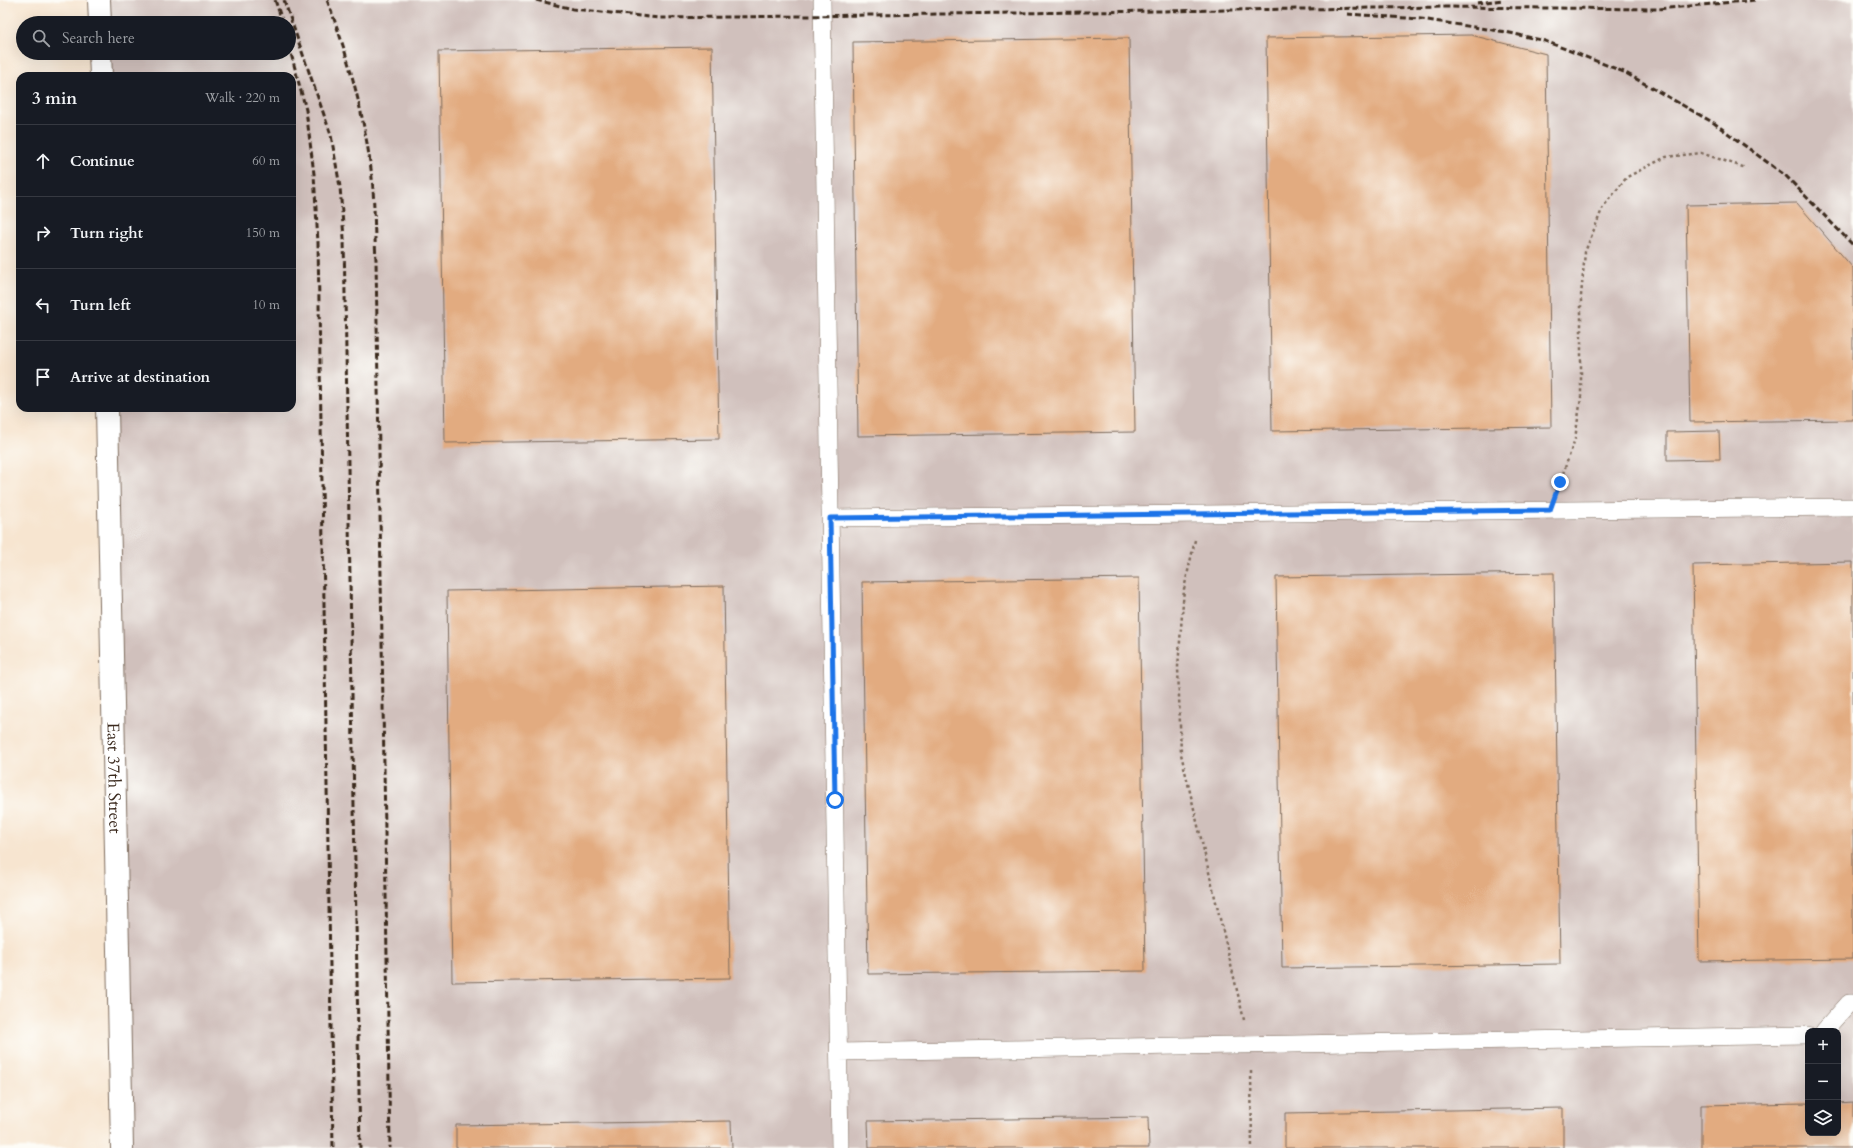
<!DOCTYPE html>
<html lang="en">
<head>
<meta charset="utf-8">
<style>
	body { margin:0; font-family:Cardo,serif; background:#20242c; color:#f1f3f6 }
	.controls { position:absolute; right:12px; bottom:12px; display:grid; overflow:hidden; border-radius:8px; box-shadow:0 4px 16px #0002 }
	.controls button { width:36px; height:36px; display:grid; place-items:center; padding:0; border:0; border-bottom:1px solid #363941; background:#171b24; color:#f1f3f6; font:20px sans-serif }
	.stop { position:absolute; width:12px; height:12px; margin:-9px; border:3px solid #1a73e8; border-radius:50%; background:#fff }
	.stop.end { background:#1a73e8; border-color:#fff; box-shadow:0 1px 4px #0008 }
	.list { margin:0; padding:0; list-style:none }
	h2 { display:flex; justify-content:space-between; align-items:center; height:52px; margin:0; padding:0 16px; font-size:17px }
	h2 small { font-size:13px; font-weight:400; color:#9ea1a6 }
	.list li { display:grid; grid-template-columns:26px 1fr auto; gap:12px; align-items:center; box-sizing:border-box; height:72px; padding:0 16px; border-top:1px solid #363941 }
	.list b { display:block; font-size:15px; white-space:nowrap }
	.list em { font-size:13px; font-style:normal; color:#9ea1a6 }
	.icon { flex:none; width:22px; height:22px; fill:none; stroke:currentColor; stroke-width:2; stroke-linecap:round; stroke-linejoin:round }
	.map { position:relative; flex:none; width:1853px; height:1148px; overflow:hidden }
	.search { position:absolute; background:#171b24; box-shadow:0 4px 16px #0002; left:16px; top:16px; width:280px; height:44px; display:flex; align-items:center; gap:10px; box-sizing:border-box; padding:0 14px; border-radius:22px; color:#9ea1a6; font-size:15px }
	.panel { position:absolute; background:#171b24; box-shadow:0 4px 16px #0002; left:16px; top:72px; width:280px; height:340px; border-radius:12px }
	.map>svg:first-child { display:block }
</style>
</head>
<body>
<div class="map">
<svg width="1853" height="1148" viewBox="0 0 1853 1148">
	<rect width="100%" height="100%" fill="#fdfcf7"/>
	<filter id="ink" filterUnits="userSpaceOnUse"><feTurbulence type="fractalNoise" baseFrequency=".025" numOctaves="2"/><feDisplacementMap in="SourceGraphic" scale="8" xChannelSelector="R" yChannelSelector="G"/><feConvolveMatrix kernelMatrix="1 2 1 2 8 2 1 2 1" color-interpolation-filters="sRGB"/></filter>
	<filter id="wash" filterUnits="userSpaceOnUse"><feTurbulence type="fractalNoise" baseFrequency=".012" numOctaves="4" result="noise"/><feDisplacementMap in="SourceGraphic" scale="16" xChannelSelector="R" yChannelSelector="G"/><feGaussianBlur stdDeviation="0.9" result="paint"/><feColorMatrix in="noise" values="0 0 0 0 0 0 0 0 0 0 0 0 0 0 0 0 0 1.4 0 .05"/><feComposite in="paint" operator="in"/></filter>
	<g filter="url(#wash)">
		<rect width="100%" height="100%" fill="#f7e5d0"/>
		<path fill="#d0c0bc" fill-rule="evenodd" d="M102 0H1853V1148H124L110 408H292V76H104L103 53H289V23H103ZM1808 1031H1838V1133H1808Z"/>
		<g id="blocks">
			<path fill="#e2ab80" d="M1471 35 1546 54 1551 427 1272 431 1266 38Z
				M1129 38 1135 432 858 436 853 42Z
				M712 47 719 439 445 443 439 51Z
				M1797 203 1853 268V420L1690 422 1686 205Z
				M1719 431 1720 459 1667 460V432Z
				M1853 562V959L1699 961 1693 565Z
				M1554 573 1560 964 1282 968 1276 577Z
				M1139 578 1145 971 868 974 862 582Z
				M724 586 730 978 452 982 447 591Z
				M1853 1102V1148H1701V1105L1808 1103V1133H1838V1103Z
				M1563 1108V1148H1285V1113Z
				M1148 1117 1149 1148H869L868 1121Z
				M731 1121 732 1148H456V1125Z"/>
		</g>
	</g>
	<g filter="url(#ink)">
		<use href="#blocks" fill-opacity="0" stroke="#7d6b5c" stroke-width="1"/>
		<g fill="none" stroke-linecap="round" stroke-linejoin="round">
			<g stroke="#7d6b5c" stroke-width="18">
				<path id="service" d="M822 0 840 1148
					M830 518 1853 507
					M1824 1031 1849 1003H1853
					M839 1052 1808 1035"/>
			</g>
			<g stroke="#7d6b5c" stroke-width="24">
				<g id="minor">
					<path d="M99 0 100 23"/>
					<path d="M100 53 101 76"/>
					<path id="s1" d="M107 408 122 1148"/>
				</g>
			</g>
			<path stroke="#7d6b5c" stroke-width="2.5" stroke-dasharray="3 3" stroke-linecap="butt" d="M1559 485 1575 439 1581 398V296L1585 252 1603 207 1627 177 1666 157 1701 153 1746 168
				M1195 540 1184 589 1178 667 1181 754 1244 1020
				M1251 1071 1252 1148"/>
			<use href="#service" stroke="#fff" stroke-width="17"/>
			<use href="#minor" stroke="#fff" stroke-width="22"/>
			<path stroke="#3b2a1e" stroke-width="3" stroke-dasharray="6 3" stroke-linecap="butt" d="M275 0 283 23
				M284 0 331 135 340 187 344 238 360 1148
				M327 0C347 52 362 107 370 162 375 194 374 228 376 260L390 1148
				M536 0 573 9 659 18 1444 7 1658 9 1756 0
				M1477 3 1503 0
				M1347 14 1421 19 1506 32 1545 41 1624 72 1714 123 1786 176 1853 245
				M289 46 306 110 314 174 318 243 333 1148"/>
		</g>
	</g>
	<g fill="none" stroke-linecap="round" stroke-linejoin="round" filter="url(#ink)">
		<path stroke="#1a73e8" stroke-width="5" d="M835 800 830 518 1550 510 1560 482"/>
	</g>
	<g text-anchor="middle" stroke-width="3" stroke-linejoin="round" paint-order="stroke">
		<g font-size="17" fill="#3b2a1e" stroke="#fdfcf7">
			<text dy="6" stroke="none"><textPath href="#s1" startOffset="370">East 37th Street</textPath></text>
		</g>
	</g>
</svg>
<div class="controls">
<button>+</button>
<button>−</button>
<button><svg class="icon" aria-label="layers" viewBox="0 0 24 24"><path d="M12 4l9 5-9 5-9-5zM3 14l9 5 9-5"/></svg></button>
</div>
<div class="stop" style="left:835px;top:800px"></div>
<div class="stop end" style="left:1560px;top:482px"></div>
<div class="search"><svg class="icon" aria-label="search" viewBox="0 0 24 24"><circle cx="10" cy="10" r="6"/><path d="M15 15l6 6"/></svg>Search here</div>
<section class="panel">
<h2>3 min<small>Walk · 220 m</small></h2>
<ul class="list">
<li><svg class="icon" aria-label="ahead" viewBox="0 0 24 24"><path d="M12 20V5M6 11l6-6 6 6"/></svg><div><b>Continue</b></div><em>60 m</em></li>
<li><svg class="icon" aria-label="right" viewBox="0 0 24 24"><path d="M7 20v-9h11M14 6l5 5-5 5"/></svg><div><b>Turn right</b></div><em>150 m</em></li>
<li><svg class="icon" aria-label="left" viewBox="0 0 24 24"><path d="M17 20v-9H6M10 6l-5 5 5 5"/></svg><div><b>Turn left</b></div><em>10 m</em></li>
<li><svg class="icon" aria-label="arrive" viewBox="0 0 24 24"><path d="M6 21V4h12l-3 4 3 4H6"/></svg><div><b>Arrive at destination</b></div></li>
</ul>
</section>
</div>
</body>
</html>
